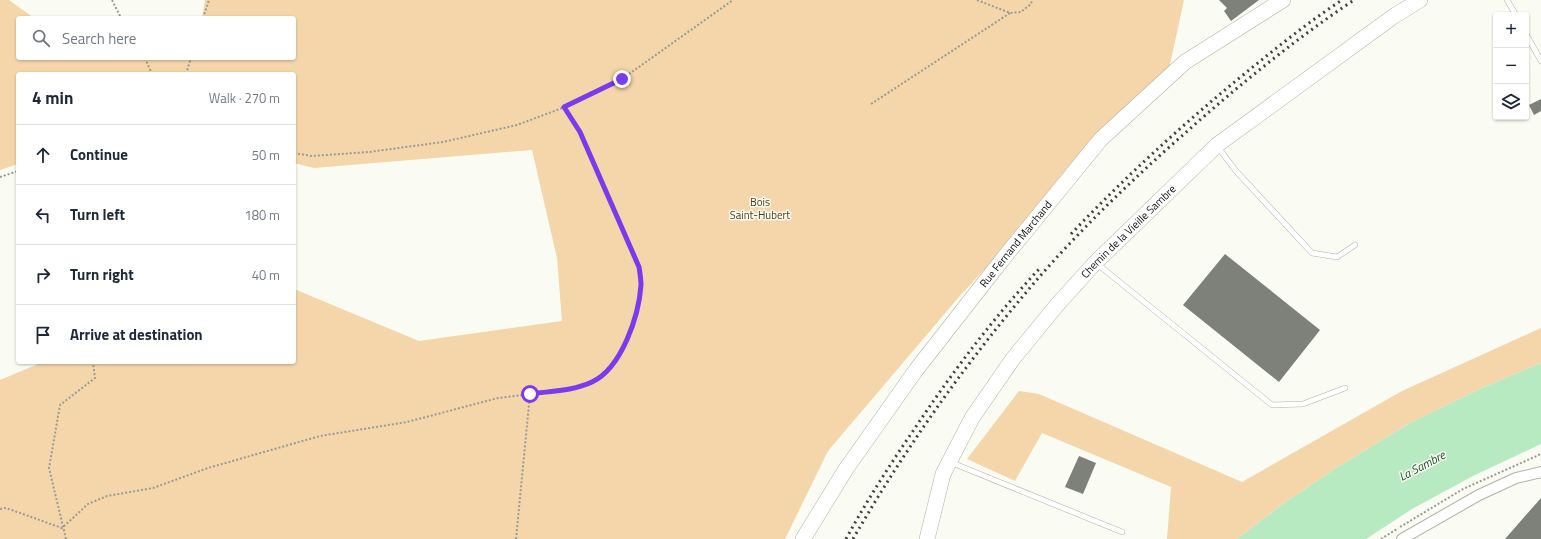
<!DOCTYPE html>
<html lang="en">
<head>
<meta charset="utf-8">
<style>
	body { margin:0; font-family:"Titillium Web",sans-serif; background:#f6f6f7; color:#1f2937 }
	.controls { position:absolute; right:12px; top:12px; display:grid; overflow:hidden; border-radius:4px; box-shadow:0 1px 3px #0004 }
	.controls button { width:36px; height:36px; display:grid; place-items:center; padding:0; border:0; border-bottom:1px solid #e0e1e3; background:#fff; color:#1f2937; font:20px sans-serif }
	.stop { position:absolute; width:12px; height:12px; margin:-9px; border:3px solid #7c3aed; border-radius:50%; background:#fff }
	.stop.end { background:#7c3aed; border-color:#fff; box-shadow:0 1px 4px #0008 }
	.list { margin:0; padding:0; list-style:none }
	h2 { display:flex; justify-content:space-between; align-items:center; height:52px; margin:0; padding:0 16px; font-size:17px }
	h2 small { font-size:13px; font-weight:400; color:#747a83 }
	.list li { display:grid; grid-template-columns:26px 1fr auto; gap:12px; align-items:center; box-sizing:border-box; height:60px; padding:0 16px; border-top:1px solid #e0e1e3 }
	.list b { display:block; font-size:15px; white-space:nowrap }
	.list em { font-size:13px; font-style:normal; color:#747a83 }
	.icon { flex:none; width:22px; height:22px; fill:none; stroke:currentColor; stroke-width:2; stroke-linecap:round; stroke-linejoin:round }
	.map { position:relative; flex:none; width:1541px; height:539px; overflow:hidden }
	.search { position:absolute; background:#fff; box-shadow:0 1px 3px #0004; left:16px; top:16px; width:280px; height:44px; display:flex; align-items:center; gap:10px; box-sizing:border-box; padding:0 14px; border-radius:4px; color:#747a83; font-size:15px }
	.panel { position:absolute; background:#fff; box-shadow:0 1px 3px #0004; left:16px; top:72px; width:280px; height:292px; border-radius:4px }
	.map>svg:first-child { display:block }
</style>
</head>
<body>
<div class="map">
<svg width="1541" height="539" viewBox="0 0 1541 539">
	<rect width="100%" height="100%" fill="#fafbf2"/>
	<path fill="#f4d6aa" d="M0 0H9L34 18H18V58H294V18H202L205 0H1184L1169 69 958 298 828 451 785 539H0V380L43 362H294V289L419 341 562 321 557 258 532 150 314 168 294 163V74H18V164L0 170Z
		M1541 328V363L1484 387 1410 423 1336 468 1280 506 1237 539H1167L1171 487 1042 433 1015 481 967 459 1019 391 1039 394 1242 482 1402 391Z"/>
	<path fill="#b7eac0" d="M1541 363V444L1473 476 1412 509 1366 539H1237L1280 506 1336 468 1410 423 1484 387Z"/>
	<path fill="#7d8179" d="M1219 0H1259L1231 21 1224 11 1227 8Z
		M1541 99V111L1534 115 1529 105Z
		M1225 254 1320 330 1279 382 1183 305Z
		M1079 456 1096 463 1083 494 1065 487Z
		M1541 498V539H1505Z"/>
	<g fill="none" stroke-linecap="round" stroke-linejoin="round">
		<g stroke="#b1b3aa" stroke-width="6">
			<path id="lane" d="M1507 0 1516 15
				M1526 34 1541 61
				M1217 146 1236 171 1312 253 1337 257 1355 245
				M1096 263 1272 405 1303 404 1345 388
				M950 462 1122 532"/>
		</g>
		<g stroke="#b1b3aa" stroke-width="12">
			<path id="street" d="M1402 539 1479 495 1516 478 1541 472"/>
		</g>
		<g stroke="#b1b3aa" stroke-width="16">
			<g id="secondary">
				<path id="s1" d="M803 539 846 469 916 370 1002 260 1101 139 1185 62 1283 0"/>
				<path id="s2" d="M927 539 943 474 972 418 1012 360 1057 305 1095 263 1217 145 1394 16 1420 0"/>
			</g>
		</g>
		<path stroke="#9a9b94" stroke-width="2" stroke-dasharray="2 2" stroke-linecap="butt" d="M112 0 121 18
			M977 0 1010 13 1021 12 1031 4 1032 0
			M203 18 209 0
			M145 58 152 74
			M186 74 191 58
			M871 104 1010 13
			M565 107 622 79 733 0
			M0 177 18 171
			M0 509 6 508 62 528 88 504 107 496 153 488 208 468 320 436 407 422 498 398 571 389 593 382 605 374 614 364 627 341 639 300 641 283 639 267 580 132 565 107 517 125 443 142 369 152 312 156 294 153
			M1400 527 1463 489 1541 454
			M66 539 49 468 60 405 95 378 93 362
			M516 539 530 394
			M1381 539 1397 529"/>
		<use href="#lane" stroke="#fff" stroke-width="5"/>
		<use href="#street" stroke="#fff" stroke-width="10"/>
		<use href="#secondary" stroke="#fff" stroke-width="15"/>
		<path stroke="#40413d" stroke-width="3" stroke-dasharray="2 4" stroke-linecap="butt" d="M1071 234C1124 178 1182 125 1243 75 1275 49 1307 23 1342 0
			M846 539C866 502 889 466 913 431 951 374 993 318 1040 268
			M853 539C907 445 970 357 1041 275 1085 225 1134 178 1184 134 1238 86 1294 40 1354 0"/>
	</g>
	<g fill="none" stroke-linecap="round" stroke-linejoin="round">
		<path stroke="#7c3aed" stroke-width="5" d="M530 394C551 391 573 391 592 382 622 368 639 315 641 285 641 279 640 273 639 267L580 132 564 107 622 79"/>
	</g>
	<g text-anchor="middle" stroke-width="3" stroke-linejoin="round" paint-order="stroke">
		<g font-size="11" fill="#51380f" stroke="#fafbf2">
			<text x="760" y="206">Bois<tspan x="760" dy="13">Saint-Hubert</tspan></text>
		</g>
		<g font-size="11" fill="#0f100d" stroke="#fafbf2">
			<text dy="4" stroke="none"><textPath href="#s2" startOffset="374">Chemin de la Vieille Sambre</textPath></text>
			<text dy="4" stroke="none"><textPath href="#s1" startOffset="364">Rue Fernand Marchand</textPath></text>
		</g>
		<g font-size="12" font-style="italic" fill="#195029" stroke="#fafbf2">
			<text transform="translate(1422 466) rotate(-28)" y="4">La Sambre</text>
		</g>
	</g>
</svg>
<div class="controls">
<button>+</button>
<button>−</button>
<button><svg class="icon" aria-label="layers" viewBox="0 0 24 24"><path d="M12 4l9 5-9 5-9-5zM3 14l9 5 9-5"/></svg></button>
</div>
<div class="stop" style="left:530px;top:394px"></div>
<div class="stop end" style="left:622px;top:79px"></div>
<div class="search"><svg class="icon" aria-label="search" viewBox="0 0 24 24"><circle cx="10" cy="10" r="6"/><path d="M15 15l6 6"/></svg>Search here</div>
<section class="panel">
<h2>4 min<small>Walk · 270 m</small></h2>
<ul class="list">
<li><svg class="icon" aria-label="ahead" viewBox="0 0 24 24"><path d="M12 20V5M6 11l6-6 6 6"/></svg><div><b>Continue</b></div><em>50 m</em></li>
<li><svg class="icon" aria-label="left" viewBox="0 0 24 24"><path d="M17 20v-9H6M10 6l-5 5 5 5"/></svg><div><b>Turn left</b></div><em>180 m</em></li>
<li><svg class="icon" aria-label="right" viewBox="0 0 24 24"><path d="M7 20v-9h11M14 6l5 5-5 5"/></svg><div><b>Turn right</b></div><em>40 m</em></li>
<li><svg class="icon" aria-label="arrive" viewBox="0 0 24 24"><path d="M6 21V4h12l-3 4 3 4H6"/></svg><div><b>Arrive at destination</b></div></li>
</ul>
</section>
</div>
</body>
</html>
